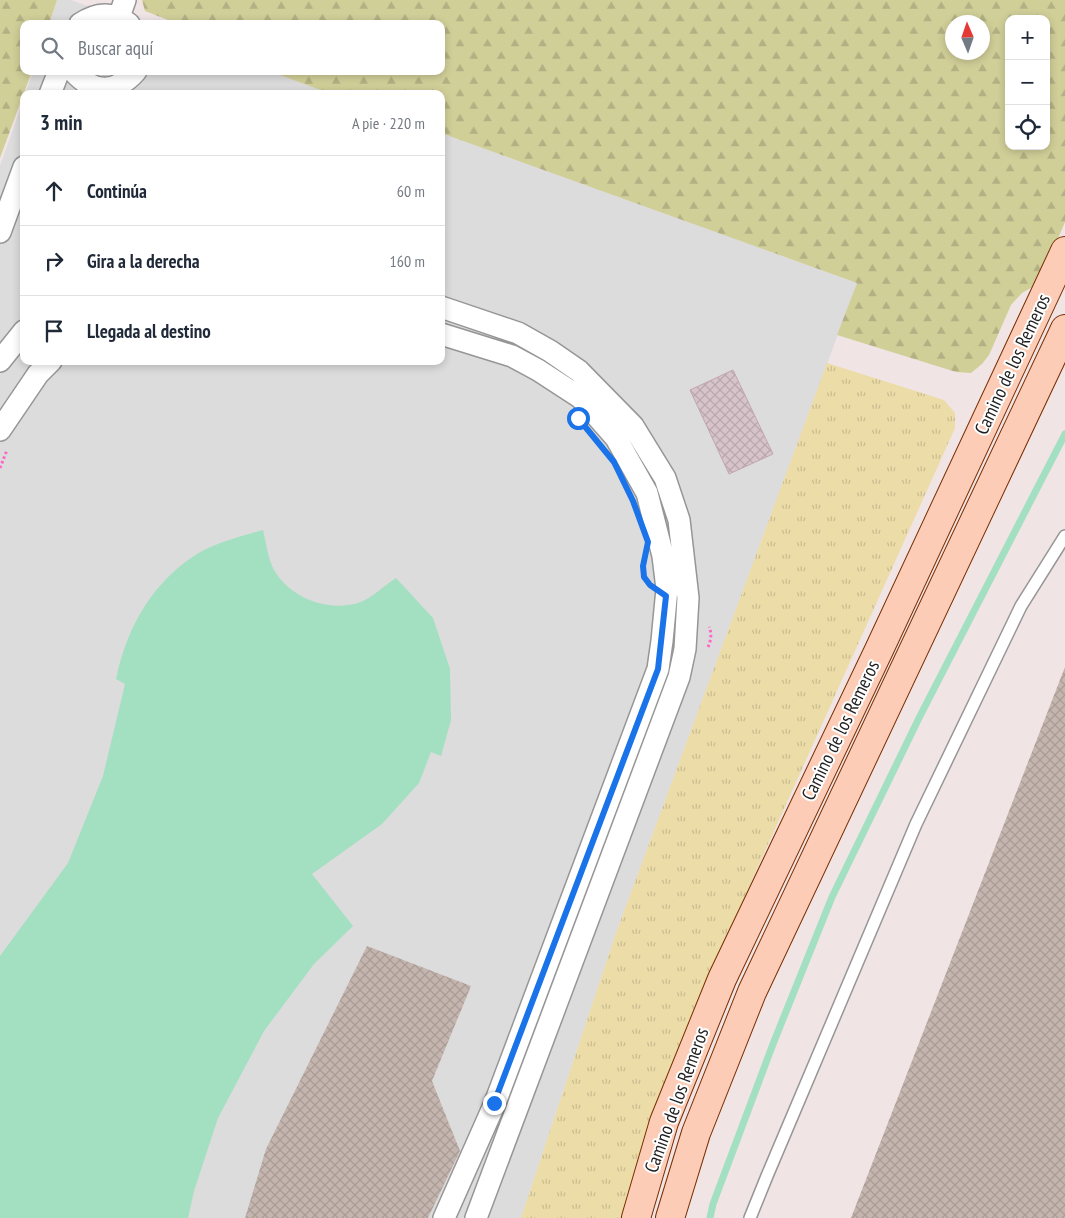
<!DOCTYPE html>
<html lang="es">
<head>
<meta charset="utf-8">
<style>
	body { margin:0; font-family:"PT Sans Narrow",sans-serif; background:#f2f2f3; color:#1f2937 }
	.controls { position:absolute; right:15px; top:15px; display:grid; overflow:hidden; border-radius:10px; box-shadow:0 2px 8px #0003 }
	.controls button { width:45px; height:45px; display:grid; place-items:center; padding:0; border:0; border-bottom:1px solid #e0e1e3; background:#fff; color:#1f2937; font:25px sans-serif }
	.compass { position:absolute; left:945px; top:15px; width:45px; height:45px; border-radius:50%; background:#fff; box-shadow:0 2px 8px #0003; rotate:358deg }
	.stop { position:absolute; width:15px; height:15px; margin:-11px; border:4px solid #1a73e8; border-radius:50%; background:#fff }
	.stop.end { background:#1a73e8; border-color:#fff; box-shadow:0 1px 5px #0008 }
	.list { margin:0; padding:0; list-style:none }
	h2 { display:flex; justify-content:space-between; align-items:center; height:65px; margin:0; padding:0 20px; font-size:21px }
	h2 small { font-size:16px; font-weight:400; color:#747a83 }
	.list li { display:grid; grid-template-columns:32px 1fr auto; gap:15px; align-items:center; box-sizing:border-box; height:70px; padding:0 20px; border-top:1px solid #e0e1e3 }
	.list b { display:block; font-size:19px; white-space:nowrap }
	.list em { font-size:16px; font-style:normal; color:#747a83 }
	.icon { flex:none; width:28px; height:28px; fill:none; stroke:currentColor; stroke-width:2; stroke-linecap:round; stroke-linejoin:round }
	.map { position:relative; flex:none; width:1065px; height:1218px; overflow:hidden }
	.search { position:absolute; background:#fff; box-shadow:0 2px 8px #0003; left:20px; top:20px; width:425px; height:55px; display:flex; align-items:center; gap:12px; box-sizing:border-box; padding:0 18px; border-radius:10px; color:#747a83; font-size:19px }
	.panel { position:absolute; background:#fff; box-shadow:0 2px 8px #0003; left:20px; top:90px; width:425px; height:275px; border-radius:10px }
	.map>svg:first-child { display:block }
</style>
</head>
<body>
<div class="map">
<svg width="1065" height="1218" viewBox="0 0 1065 1218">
	<defs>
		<pattern id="construction-cross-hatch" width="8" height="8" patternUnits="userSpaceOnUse" patternTransform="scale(1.25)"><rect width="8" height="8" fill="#c5b5af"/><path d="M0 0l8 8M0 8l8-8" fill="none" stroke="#a99b96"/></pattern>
		<pattern id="grass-tufts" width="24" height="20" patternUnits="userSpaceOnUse" patternTransform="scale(1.25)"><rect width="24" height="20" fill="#ecdca8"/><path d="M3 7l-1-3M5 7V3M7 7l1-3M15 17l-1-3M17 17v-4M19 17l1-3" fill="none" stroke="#cabc90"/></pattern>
		<pattern id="forest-firs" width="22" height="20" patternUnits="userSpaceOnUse" patternTransform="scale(1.25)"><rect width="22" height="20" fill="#d1cf98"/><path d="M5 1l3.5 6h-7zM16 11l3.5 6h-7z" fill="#b3b183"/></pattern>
		<pattern id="building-cross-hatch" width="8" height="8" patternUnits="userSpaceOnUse" patternTransform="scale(1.25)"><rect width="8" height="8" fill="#d7c4ca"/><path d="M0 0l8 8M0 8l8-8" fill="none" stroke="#b8a8ad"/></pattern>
	</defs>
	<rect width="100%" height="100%" fill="#f0e4e5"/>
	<path fill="#dddcdc" d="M57 0H71L137 24H49Z
		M33 71H269L331 94H25Z
		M24 98V361H441V133L857 283 616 933 521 1218H0V166Z"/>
	<path fill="url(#construction-cross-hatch)" d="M1065 667V1218H851Z
		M367 946 471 986 432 1081 460 1151 428 1218H245L266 1149Z"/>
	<path fill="url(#grass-tufts)" d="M827 363 944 400 955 413V428L714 965 656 1104 621 1218H521L616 933Z"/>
	<path fill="url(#forest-firs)" fill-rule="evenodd" d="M0 0H57L49 24H24V71H32L0 158Z
		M142 0H1065V222L1042 276 1034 286 1022 293 1011 305 989 355 982 364 971 373 956 372 837 335 857 283 441 133V94H331L269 71H441V24H178L145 11ZM1009 19H1046V146H1009ZM952 22H982V52H952Z"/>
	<path fill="#a3dfc1" d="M263 530C266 542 268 559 274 570 291 599 330 613 361 602 373 597 385 585 396 578L433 618 450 669 451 720 441 756 431 752 419 783 382 824 312 874 353 926 314 964 264 1031 218 1118 194 1191 188 1218H0V956L68 863 103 776 125 684 116 679C126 631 149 587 191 558 212 543 239 537 263 530Z"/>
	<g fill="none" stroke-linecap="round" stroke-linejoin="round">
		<path stroke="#a3dfc1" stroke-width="7" d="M710 1218 713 1204 773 1044 832 897 920 716 1065 434"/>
	</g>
	<path fill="url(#building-cross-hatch)" stroke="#c2a6ae" d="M733 370 773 454 729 474 690 390Z"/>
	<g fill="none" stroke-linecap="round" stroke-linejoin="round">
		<g stroke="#969696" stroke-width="14">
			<path id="lane" d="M750 1218 767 1176 916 824 1021 606 1065 536"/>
		</g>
		<g stroke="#969696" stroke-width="24">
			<path id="street" d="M119 17 125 0
				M80 24C96 13 113 11 129 24
				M73 71C93 94 116 94 136 71
				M50 94 59 71
				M0 232 24 167
				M441 307 518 333 550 351 579 371 633 426 665 478 679 520 688 598 685 649 679 677 476 1218
				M441 334 512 356 538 370 581 398 616 438 647 493 663 556 667 589 662 641 658 669 495 1103 444 1218
				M0 361 24 331
				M0 430 38 374 51 361"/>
		</g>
		<g stroke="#7a2e01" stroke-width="30">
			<path id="secondary" d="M636 1218 664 1122 722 979 878 652 1065 251
				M670 1218 696 1133 752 992 1065 329"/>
		</g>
		<path stroke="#ff67c7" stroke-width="3" stroke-dasharray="2.5 2.5" stroke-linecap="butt" d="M0 468 7 450
			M708 647C711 641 712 633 709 627"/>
		<use href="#lane" stroke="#fff" stroke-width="11"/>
		<use href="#street" stroke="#fff" stroke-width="21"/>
		<use href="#secondary" stroke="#fcccb7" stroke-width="28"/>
	</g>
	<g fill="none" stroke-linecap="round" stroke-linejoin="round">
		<path stroke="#1a73e8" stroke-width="6" d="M494 1103 658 669 666 596 650 585 644 577 643 566 648 542 633 501 614 462 578 418"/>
	</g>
	<g text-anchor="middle" stroke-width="4" stroke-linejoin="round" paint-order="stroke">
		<g font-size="19" fill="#1f1f1f" stroke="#fff">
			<text transform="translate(1012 364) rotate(-65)" y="7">Camino de los Remeros</text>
			<text transform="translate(840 730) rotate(-64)" y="7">Camino de los Remeros</text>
			<text transform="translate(676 1100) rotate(-70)" y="7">Camino de los Remeros</text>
		</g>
	</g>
</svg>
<div class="controls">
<button>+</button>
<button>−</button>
<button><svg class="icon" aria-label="locate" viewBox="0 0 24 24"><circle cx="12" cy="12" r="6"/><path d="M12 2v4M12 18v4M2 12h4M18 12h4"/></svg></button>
</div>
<svg class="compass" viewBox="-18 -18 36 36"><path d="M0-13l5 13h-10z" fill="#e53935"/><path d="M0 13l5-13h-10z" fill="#747a83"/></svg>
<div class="stop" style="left:578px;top:418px"></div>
<div class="stop end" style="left:494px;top:1103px"></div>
<div class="search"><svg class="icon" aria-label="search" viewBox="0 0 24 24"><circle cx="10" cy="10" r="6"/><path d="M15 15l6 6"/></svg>Buscar aquí</div>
<section class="panel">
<h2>3 min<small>A pie · 220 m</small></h2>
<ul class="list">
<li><svg class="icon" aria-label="ahead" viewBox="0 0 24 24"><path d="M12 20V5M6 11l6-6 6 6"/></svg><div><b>Continúa</b></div><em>60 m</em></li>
<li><svg class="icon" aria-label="right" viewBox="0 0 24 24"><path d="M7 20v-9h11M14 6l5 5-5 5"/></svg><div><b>Gira a la derecha</b></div><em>160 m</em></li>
<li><svg class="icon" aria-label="arrive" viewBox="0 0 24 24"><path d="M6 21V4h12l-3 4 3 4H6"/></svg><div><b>Llegada al destino</b></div></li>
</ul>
</section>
</div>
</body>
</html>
